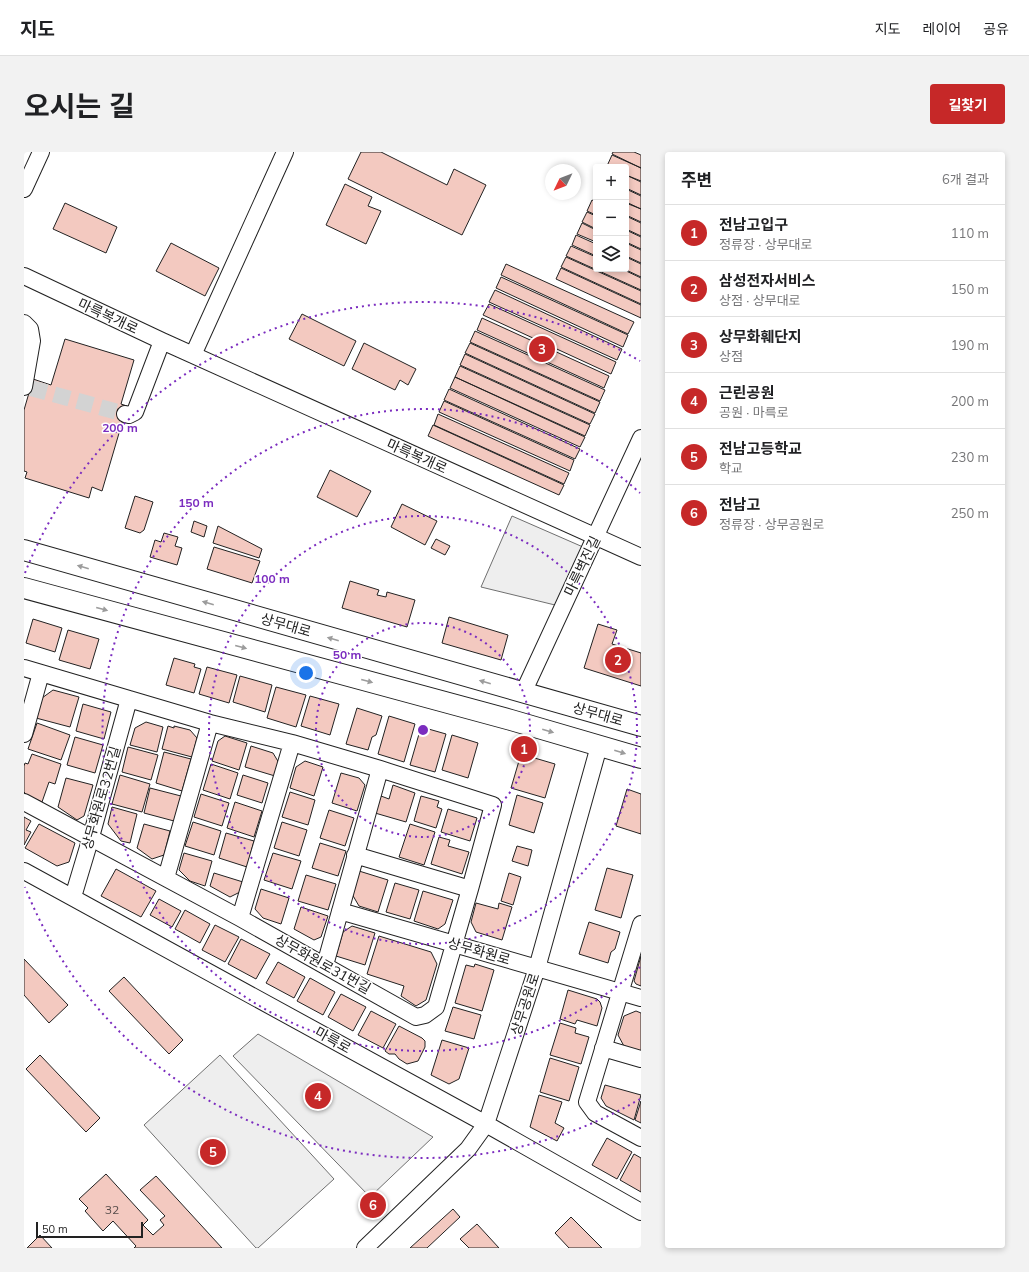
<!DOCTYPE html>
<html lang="ko">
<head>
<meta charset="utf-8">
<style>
	body { margin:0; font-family:Mulish,"Noto Sans KR",sans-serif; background:#f2f2f2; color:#202124 }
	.controls { position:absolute; right:12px; top:12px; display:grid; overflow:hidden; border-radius:4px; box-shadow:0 2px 6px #0003 }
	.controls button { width:36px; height:36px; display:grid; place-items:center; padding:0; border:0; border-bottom:1px solid #e0e0e0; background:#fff; color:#202124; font:20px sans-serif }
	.compass { position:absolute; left:521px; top:12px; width:36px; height:36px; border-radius:50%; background:#fff; box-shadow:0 2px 6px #0003; rotate:227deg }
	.scale { position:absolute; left:12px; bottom:10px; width:107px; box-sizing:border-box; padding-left:4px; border:2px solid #222; border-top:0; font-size:11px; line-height:14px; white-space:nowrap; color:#222; -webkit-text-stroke:3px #fff; paint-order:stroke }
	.you { position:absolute; left:282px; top:521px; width:14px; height:14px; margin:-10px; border:3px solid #fff; border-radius:50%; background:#1a73e8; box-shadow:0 0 0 6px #1a73e833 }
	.badge { display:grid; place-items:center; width:26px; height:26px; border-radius:50%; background:#c62828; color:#fff; font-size:13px; font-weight:700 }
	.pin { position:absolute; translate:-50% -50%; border:2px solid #fff; box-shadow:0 1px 4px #0006 }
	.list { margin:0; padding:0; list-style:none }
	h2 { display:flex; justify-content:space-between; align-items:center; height:52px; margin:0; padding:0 16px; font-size:17px }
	h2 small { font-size:13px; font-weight:400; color:#757577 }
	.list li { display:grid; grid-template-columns:26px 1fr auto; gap:12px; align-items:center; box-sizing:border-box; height:56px; padding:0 16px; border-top:1px solid #e0e0e0 }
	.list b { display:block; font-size:15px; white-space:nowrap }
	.list p { margin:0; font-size:13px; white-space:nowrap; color:#757577 }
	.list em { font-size:13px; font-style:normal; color:#757577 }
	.icon { flex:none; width:22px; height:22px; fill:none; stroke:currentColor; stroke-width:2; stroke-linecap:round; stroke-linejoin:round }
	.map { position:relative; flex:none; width:617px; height:1096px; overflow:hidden; border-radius:4px }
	header { display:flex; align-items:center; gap:24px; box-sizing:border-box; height:56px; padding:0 20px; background:#fff; border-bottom:1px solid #e0e0e0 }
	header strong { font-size:19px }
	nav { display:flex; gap:22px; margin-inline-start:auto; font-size:14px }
	.intro { display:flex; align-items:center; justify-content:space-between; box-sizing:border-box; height:96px; padding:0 24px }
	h1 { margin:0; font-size:28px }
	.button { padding:10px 18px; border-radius:4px; background:#c62828; color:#fff; font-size:14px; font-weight:700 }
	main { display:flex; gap:24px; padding:0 24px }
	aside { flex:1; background:#fff; border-radius:4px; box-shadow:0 2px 6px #0003 }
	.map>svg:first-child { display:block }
</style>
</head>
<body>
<header>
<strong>지도</strong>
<nav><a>지도</a><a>레이어</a><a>공유</a></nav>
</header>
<div class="intro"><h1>오시는 길</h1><a class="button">길찾기</a></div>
<main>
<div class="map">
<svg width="617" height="1096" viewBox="0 0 617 1096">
	<rect width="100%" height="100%" fill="#fff"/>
	<path fill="#eee" stroke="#6f6f6f" d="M488 364 559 395 531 453 457 435Z
		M234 882 409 985 346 1045 209 904Z
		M196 903 310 1027 234 1096H232L120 973Z"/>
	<path fill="#f3c9c0" stroke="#222" d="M337 0H357L423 33 430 17 462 33 438 83 324 27Z
		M589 0H610L617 3V16L588 2Z
		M588 3 617 16V29L602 23V15H586L583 14Z
		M602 23 617 30V43L602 36Z
		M321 32 348 45 344 54 357 59 342 92 302 73Z
		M602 37 617 44V57L602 50Z
		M568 48 572 50V63L563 59Z
		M41 51 93 75 82 101 29 77Z
		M602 51 617 57V70L602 63Z
		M563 60 572 64V77L558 70Z
		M602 64 617 71V84L602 77Z
		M558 71 572 78V90L553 82Z
		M602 78 617 85V97L602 90Z
		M552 83 572 92V104L548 93Z
		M147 91 195 116 181 144 132 119Z
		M602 91 617 98V111L602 104Z
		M547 94 572 105V117H598L617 126V138L542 104Z
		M542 105 617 139V152L537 115Z
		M602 105 617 112V125L600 117H602Z
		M482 112 610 170 604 182 477 123Z
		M537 116 617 153V166L532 127Z
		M477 125 604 183 599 195 472 136Z
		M471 138 598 197 593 208 465 150Z
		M465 152 592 210 587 222 459 163Z
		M278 162 332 189 320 214 265 187Z
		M458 166 585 224 580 236 453 178Z
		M451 179 581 238 576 249 446 190Z
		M41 187 110 208 97 252 103 254 78 339 68 335 65 346 1 326 3 320 0 319V258L9 227 27 233Z
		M340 191 392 217 384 233 376 228 371 238 328 217Z
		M446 191 576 250 571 261 441 201Z
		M441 202 571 262 566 272 436 213Z
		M436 214 566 273 561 284 431 225Z
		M431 225 561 285 556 295 426 236Z
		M425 237 556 297 551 307 420 248Z
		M420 249 550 308 546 319 415 260Z
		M414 262 545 321 540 332 410 273Z
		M409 273 540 333 535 343 404 284Z
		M306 318 347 339 333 365 293 345Z
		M111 344 129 350 120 378 116 381 101 376Z
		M378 352 413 369 401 393 367 375Z
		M170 369 183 374 180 385 167 380Z
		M194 374 238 397 235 406 189 391Z
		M140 381 154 385 151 394 158 396 153 413 126 405 131 388 137 390Z
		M412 387 426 394 421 403 407 396Z
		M190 395 236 409 228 431 183 417Z
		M326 429 355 438 353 443 362 445 363 440 391 448 383 475 318 456Z
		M425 465 484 483 477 508 418 491Z
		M9 467 38 476 31 500 2 491Z
		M574 472 593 478 588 492 617 501V534L560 516Z
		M44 478 75 487 66 517 35 508Z
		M150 506 171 512 170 515 177 517 170 541 142 533Z
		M183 515 213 523 205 551 175 542Z
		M216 524 248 533 241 560 209 550Z
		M252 535 282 543 272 575 243 566Z
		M29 538 55 545 46 575 12 566 18 546Z
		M286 544 315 552 306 583 277 574Z
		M59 552 87 560 80 587 52 579Z
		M333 556 358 564 352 583 348 585 344 598 322 592Z
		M365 564 391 572 380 610 354 602Z
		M122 570 139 575 133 600 106 593 111 576Z
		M13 571 46 583 37 608 4 597Z
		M144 574 150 576V574L166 578 173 586 168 605 138 597Z
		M401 576 422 582 411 620 386 613 395 582 399 583Z
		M428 583 454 591 444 626 418 618Z
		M201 584 223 591 215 618 188 609 194 589Z
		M51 585 79 593 71 621 43 613Z
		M227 594 249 601 255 611 251 624 221 615Z
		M104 595 134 603 127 628 98 620Z
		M140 600 167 607 158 639 132 631Z
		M8 602 37 612 31 632 25 630 18 650 3 643 0 640V614L1 611 4 612Z
		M497 602 531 612 521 646 487 636Z
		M281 609 299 615 290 644 266 636 272 615Z
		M187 612 214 621 206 647 179 638Z
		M317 621 335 626 341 633 333 659 308 651Z
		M96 623 126 632 118 660 88 652Z
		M219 623 244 631 238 651 213 643Z
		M42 626 69 633 60 664 53 668 34 655Z
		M369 633 391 641 382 670 351 661 357 644 365 647Z
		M126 636 157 644 150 669 120 661Z
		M603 637 617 642V682L592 674Z
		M266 640 291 648 284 673 258 665Z
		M177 642 205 651 198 674 170 665Z
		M493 643 519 651 510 681 485 673Z
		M397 644 415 649 413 655 418 657 412 676 390 669Z
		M211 650 238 659 230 685 203 676Z
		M88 655 113 662 106 691 97 689 84 672Z
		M424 657 453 666 446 689 417 680Z
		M305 658 330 666 321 694 296 686Z
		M0 665 7 669 2 678 7 680 0 693Z
		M169 670 197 679 190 703 161 694Z
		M258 670 283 678 275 704 250 696Z
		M15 672 51 691 45 710 33 714 1 696Z
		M120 672 146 679 140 703 128 707 113 696Z
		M386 672 411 680 400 713 375 705Z
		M202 681 230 689 223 715 195 706Z
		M415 685 426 688 424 694 445 700 438 722 407 712Z
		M296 691 322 699 314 724 288 716Z
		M493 694 508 698 504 714 488 709Z
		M160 701 188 709 181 734 166 729 155 718Z
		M249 701 277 709 268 737 240 728Z
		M583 716 609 723 597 766 571 758Z
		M92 717 132 739 117 765 77 744Z
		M335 719 364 728 354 760 335 754 328 742Z
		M190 721 219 730 216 740 206 745 186 734Z
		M485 721 497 725 489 753 477 749Z
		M282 723 312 732 304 758 274 749Z
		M371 731 395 738 386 767 362 760Z
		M237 737 265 746 257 772 239 766 231 757Z
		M399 739 429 748 421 772 414 777 390 769Z
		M135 747 157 759 148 775 126 763Z
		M452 751 474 757 475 751 488 755 478 788 452 780 447 770Z
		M277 755 304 764 297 785 290 788 270 777Z
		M161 758 186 772 176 791 151 777Z
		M565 770 596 780 591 797 587 800 584 811 555 802Z
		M191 773 215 785 201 810 178 798Z
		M328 774 351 781 341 813 312 804 319 780Z
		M355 784 407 800 413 812 402 848 392 854 377 844 380 834 343 822Z
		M217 787 246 802 232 827 204 812Z
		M617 804V834L612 832 610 829Z
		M0 807 44 853 25 871 0 843Z
		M254 810 281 825 270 846 242 831Z
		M451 812 470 818 458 859 431 851 442 813 450 815Z
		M100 825 159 888 145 902 85 839Z
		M286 826 311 840 299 863 273 849Z
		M544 838 573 847 576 850 578 856 573 874 553 868 551 872 536 867Z
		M317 842 342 855 329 879 304 865Z
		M429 855 457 863 450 887 421 879Z
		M347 859 372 872 359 896 334 883Z
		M612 859 617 861V900L601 896 594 883 600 864Z
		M536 871 552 876 551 881 565 885 557 912 526 903Z
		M375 874 398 886 401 889V895L394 909 383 912 375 907 371 902H365L361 899Z
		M418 888 445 896 435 927 425 932 407 923Z
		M16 903 76 966 62 980 2 917Z
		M526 906 555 915 545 949 516 940Z
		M581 933 617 943 610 968 582 954 577 946Z
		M515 943 538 950 531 971 540 976 533 989 506 975Z
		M617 949V971L611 968Z
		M583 986 608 1000 593 1027 568 1013Z
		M610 1002 617 1006V1040L596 1028Z
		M82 1022 124 1068 119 1073 129 1083 140 1073 136 1068 141 1064 116 1038 132 1024 198 1096H110L112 1094 89 1069 79 1079 61 1059 64 1056 55 1047Z
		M429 1057 436 1065 403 1096H386Z
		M547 1065 578 1096H545L531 1081Z
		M453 1072 475 1096H445L436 1087Z
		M16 1083 28 1096H3Z"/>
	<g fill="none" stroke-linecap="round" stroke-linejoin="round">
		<path stroke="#d3d3d3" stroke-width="16" stroke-dasharray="16 8" stroke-linecap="butt" d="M7 236 101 262"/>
		<g stroke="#222" stroke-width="18">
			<path id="minor" d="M0 37 17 0
				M0 124 138 189 617 405
				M0 171 6 177 8 189 0 235
				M169 203 261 0
				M101 262 105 263 111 260 138 189
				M0 516 186 571 268 591 356 617 469 653 446 737 412 855 401 863 392 865 216 766 0 650
				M499 541 617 286
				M0 582 17 521
				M331 703 446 737
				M0 719 462 972 617 1060
				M142 726 186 571
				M49 745 67 685 105 547
				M316 759 617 846
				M216 766 268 591
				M617 772 563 950 571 961 617 986
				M301 813 356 617
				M579 896 617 907
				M341 1096 444 997 462 972 513 816 575 594"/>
		</g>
		<g stroke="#222" stroke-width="22">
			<path id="major" d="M0 398 617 574
				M0 436 487 568 617 606"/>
		</g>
		<use href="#minor" stroke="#fff" stroke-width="16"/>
		<use href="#major" stroke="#fff" stroke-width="20"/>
	</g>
	<defs><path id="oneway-solid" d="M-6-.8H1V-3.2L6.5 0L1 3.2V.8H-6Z"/></defs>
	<g fill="#9c9c9c">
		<use href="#oneway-solid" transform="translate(59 415) rotate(-164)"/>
		<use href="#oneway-solid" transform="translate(184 451) rotate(-164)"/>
		<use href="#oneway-solid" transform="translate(78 457) rotate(15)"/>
		<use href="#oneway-solid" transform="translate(309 487) rotate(-164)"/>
		<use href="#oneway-solid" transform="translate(217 495) rotate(15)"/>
		<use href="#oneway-solid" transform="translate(343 529) rotate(15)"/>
		<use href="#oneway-solid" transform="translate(461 530) rotate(-164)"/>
		<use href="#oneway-solid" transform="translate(524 579) rotate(16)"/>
		<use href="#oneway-solid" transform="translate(596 600) rotate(17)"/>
	</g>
	<g fill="none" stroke="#7b2cbf" stroke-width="2" stroke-dasharray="2 4">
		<circle cx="399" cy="578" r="107"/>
		<circle cx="399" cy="578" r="214"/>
		<path d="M616 815A321 321 0 1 1 616 341"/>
		<path d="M616 947A428 428 0 0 1 1 735M1 421A428 428 0 0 1 616 209"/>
	</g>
	<g text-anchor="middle" stroke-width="3" stroke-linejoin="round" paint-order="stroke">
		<g font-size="12" fill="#564c4a">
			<text x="88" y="1062">32</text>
		</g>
		<g font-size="14" fill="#222" stroke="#fff">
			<text transform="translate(84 164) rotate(25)" y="5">마륵복개로</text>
			<text transform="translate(393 304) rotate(24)" y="5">마륵복개로</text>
			<text transform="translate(558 414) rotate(-64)" y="5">마륵벽진길</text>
			<text transform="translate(262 473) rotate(16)" y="5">상무대로</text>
			<text transform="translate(574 562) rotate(16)" y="5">상무대로</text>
			<text transform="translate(77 646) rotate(-74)" y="5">상무화원로32번길</text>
			<text transform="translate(455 799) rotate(16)" y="5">상무화원로</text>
			<text transform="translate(299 812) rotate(29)" y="5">상무화원로31번길</text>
			<text transform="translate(501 852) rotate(-72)" y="5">상무공원로</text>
			<text transform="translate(309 888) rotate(29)" y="5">마륵로</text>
		</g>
	</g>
	<circle cx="399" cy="578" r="6" fill="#7b2cbf" stroke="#fff" stroke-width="2"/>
	<g font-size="12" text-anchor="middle" font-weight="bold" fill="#7b2cbf" stroke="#fff" stroke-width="3" stroke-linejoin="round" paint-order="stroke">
		<text x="96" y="280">200 m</text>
		<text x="172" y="355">150 m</text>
		<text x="248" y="431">100 m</text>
		<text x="323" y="507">50 m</text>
	</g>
</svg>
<div class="controls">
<button>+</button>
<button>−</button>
<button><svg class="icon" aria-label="layers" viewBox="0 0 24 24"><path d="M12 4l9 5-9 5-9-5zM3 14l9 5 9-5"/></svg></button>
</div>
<svg class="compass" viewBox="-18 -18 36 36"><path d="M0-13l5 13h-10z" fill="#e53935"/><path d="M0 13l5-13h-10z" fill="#757577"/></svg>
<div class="scale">50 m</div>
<div class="you"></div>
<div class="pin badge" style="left:500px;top:597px">1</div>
<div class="pin badge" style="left:594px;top:508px">2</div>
<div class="pin badge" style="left:518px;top:197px">3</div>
<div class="pin badge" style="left:294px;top:944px">4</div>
<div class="pin badge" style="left:189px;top:1000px">5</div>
<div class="pin badge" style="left:349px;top:1053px">6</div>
</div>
<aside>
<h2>주변<small>6개 결과</small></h2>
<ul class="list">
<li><span class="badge">1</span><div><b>전남고입구</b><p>정류장 · 상무대로</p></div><em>110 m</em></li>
<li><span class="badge">2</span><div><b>삼성전자서비스</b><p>상점 · 상무대로</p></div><em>150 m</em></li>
<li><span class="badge">3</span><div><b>상무화훼단지</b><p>상점</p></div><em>190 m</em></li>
<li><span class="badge">4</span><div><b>근린공원</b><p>공원 · 마륵로</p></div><em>200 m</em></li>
<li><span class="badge">5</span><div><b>전남고등학교</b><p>학교</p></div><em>230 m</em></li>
<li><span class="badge">6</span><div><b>전남고</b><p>정류장 · 상무공원로</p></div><em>250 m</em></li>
</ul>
</aside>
</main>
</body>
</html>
